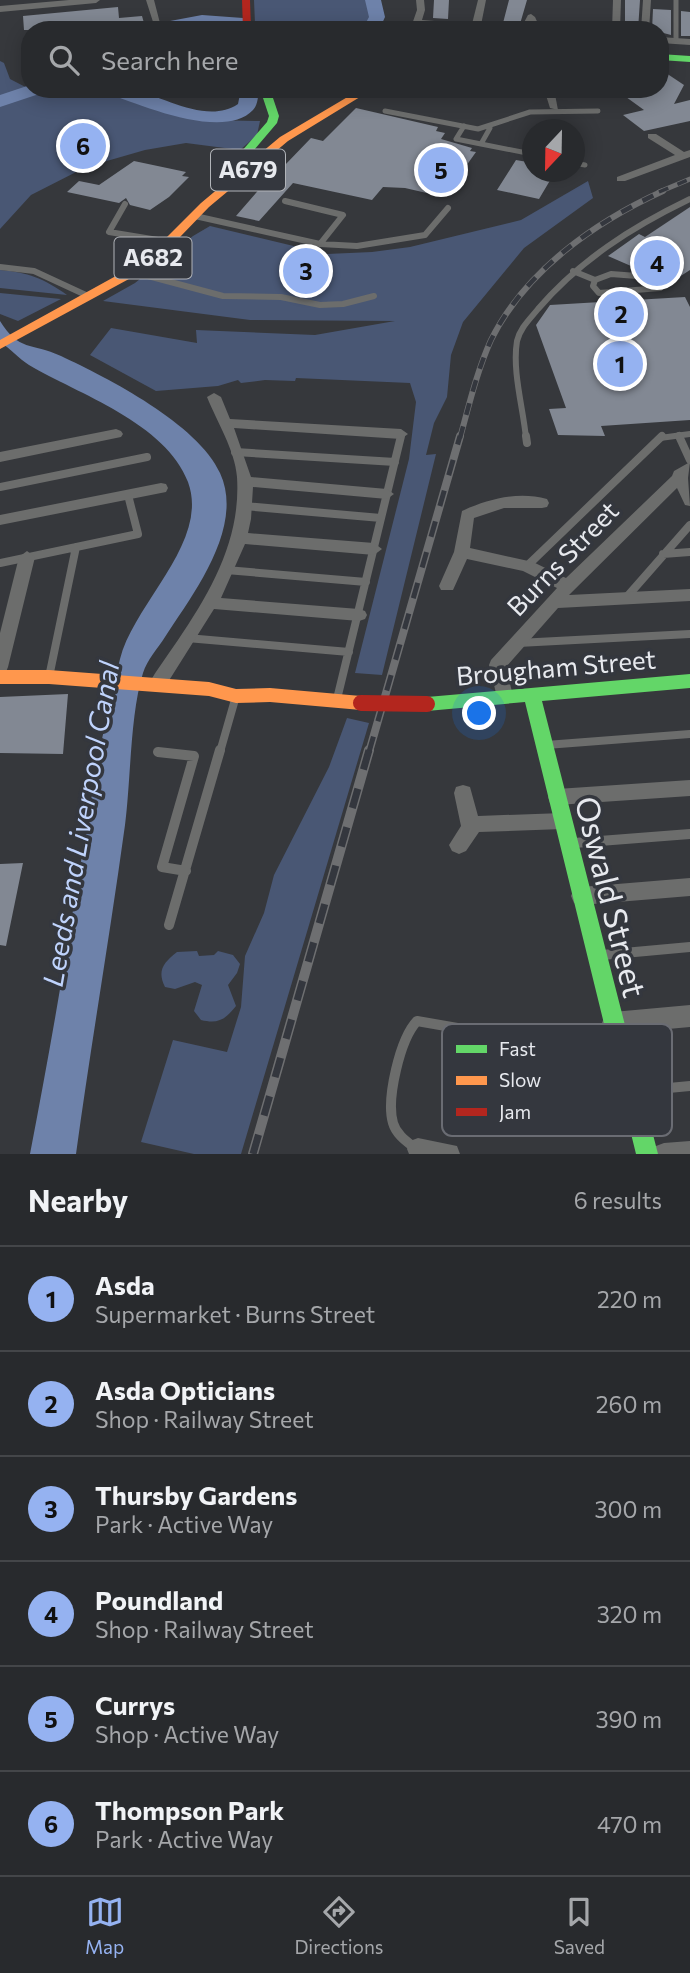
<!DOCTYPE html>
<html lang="en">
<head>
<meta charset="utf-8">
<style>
	body { margin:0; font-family:Commissioner,sans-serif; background:#303235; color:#f1f3f6 }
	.compass { position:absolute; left:522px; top:119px; width:63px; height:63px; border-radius:50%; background:#282a2d; box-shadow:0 4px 18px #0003; rotate:202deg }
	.you { position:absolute; left:480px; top:714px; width:24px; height:24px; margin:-18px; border:5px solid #fff; border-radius:50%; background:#1a73e8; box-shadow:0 0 0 10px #1a73e833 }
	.badge { display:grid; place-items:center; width:46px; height:46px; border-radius:50%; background:#95b2f1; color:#111; font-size:23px; font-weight:700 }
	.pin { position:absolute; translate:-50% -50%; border:4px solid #fff; box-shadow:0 2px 7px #0006 }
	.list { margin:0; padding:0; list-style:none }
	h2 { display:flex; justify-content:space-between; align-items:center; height:91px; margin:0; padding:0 28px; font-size:30px }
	h2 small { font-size:23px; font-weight:400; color:#a5a7aa }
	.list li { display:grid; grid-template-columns:46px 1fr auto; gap:21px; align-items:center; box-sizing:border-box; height:105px; padding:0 28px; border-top:2px solid #444649 }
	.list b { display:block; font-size:26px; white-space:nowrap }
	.list p { margin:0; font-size:23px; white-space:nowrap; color:#a5a7aa }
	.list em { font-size:23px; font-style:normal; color:#a5a7aa }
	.icon { flex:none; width:38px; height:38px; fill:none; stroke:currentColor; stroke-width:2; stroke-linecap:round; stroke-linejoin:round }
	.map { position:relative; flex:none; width:690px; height:1154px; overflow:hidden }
	.search { position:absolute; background:#282a2d; box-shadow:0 4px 18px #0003; left:21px; right:21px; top:21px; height:77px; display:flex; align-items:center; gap:18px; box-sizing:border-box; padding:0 24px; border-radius:28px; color:#a5a7aa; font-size:26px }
	.sheet { height:721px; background:#282a2d }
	nav { display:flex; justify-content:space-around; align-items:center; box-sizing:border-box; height:98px; border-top:2px solid #444649; background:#282a2d; font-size:19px; color:#a5a7aa }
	nav a { display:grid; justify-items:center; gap:4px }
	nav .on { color:#95b2f1 }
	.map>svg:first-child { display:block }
</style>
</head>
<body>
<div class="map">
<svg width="690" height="1154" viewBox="0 0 690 1154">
	<rect width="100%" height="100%" fill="#36383c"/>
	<path fill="#495774" d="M254 0H368L373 17 363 30H277L255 24Z
		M0 61 4 63 10 79 39 94 86 89 115 93 206 120 260 121 257 135 240 150 186 143 145 150 86 167 31 195 0 229Z
		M588 181 593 198 524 248 463 322 451 355 447 397 434 423 426 455 436 454 382 675 355 673 409 459 416 402 410 383 296 378 295 381 265 380 241 383 238 380 218 386 156 391 90 355 111 328 197 343 196 330 315 335 395 321 250 320 103 301 135 283 193 236 210 226 327 254 372 252 410 247 521 220Z
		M0 270C27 272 45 279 67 295L0 288Z
		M0 293 61 299 18 321 0 314Z
		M347 718 369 723 241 1154H194L141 1142 173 1040 227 1052 241 1007 245 956 264 913 274 875 329 767Z
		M197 951 199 956 214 955 218 951 233 955 240 964 237 973 228 985 236 1006C225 1020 218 1024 201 1020L194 1011 202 985 195 982 175 989 165 987C157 971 163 963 177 952Z"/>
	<path fill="#6e82aa" d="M0 321C19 352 31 342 61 356 108 378 198 424 220 473 245 527 193 594 165 637 158 648 147 660 143 673 130 715 131 778 125 825 110 935 91 1044 76 1154H30C46 1071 61 987 74 904 88 821 99 740 120 659 134 603 210 542 188 482 166 423 78 394 29 365 18 358 11 349 0 342Z"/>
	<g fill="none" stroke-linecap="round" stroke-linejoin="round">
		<path fill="#6e82aa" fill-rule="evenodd" d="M365 0H381L385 17 379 30H362L369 17Z
			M202 15 243 18 276 30 216 25 157 30 170 21Z
			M30 85V89H45L42 93 0 107V95Z
			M104 89C113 89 123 88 132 90 164 96 207 125 238 104L241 89H259C258 96 258 105 253 110 224 141 140 105 107 93Z"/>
	</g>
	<path fill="#828893" d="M434 0H449L448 19 433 18Z
		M509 0H527L520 24 503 23Z
		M625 0H640L638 30H625Z
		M118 7 119 18 142 16 146 30H24L23 16Z
		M653 9 671 10V35L652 30Z
		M681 11 690 12V36H681Z
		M660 69 684 85 674 104 690 100V121L644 131 623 115 644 110 615 89H660Z
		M356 108 438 127 436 131 445 133 441 139 472 148 470 151 476 152 444 197 405 188 383 187 372 200 293 183 259 221 236 216 281 164 285 165 311 138 323 141Z
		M516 160 533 163V172H555L539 199 497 190Z
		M134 161 186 172 182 176 189 177 169 197 150 210 130 205 126 198 119 203 67 192 79 181 99 185Z
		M690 207V270L670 283 608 256 639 234 645 237Z
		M685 297 690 307V420L601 426 605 436 558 435 549 409 566 408 536 325 550 305Z
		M68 694 63 754 0 753V697Z
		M23 863 6 946 0 945V864Z"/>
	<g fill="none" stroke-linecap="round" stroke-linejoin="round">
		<path stroke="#6c6d6c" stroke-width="5" d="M676 0V41
			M151 30 158 25
			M26 80 30 78
			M385 111 478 129 530 112 598 111
			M464 126 456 139 481 144 490 128
			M481 144 532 154
			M574 163 585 165"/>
		<path stroke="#6c6d6c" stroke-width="6" d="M125 204 109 232 170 242
			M195 216 320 244 343 215 285 201
			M320 244 357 246 425 235 448 208
			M0 267 34 271 88 296
			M573 271 595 280
			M133 272 223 296 281 297 320 305 343 304 374 296
			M611 274 637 276 660 288 599 293 593 286 595 280Z
			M679 435 680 438
			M400 438 401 434
			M526 438C523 407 512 371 517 341 520 328 530 319 538 309 580 260 632 227 690 199
			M660 438 690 434"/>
		<path stroke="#6c6d6c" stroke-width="8" d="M526 436 527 443
			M679 436 690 460
			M235 452 395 462
			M0 487 147 457
			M244 506 381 518
			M663 554 690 552
			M0 563 138 534 128 495
			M527 566 662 436
			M226 570 366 582
			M625 599 690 525
			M187 638 349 652
			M518 643 690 634
			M49 677 76 547
			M337 699 401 436
			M546 745 690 734
			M220 752 236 696"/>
		<path stroke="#6c6d6c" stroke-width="10" d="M158 752 194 756 162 867 186 871
			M574 843 690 834
			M169 925 220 750
			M602 955 690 947
			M637 1091 690 1086
			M415 1148C406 1141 396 1134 393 1123 386 1099 400 1039 417 1021L463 1029"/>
		<path fill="#6c6d6c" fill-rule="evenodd" d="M69 0H100L96 3 0 12V6Z
			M146 0H154L161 27 154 25Z
			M416 0H424L425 10 422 20 472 24 478 0H486L481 25 499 29 473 30 420 25 419 30H410L417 10Z
			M613 0H621L620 30H612Z
			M643 0H651L649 30H641Z
			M531 14 535 17 541 30H532L531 26 529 30H520L528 15Z
			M660 37 690 39V45L660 43Z
			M544 89H554L558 110 550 108Z
			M648 134H656L684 152 690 150V157L625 181H617V177L675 155 648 138Z
			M214 393 221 397 230 419 401 429 408 434 401 439 234 428 251 477 387 489 394 494 387 499 253 487 251 519 248 533 374 543 382 549 374 555 245 544 221 598 359 609 365 611 367 615 365 619 359 621 214 609 163 690 157 692 151 690 148 685C157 669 168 655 178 640 212 590 241 538 237 477 235 450 217 422 207 397Z
			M116 429 121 431 123 434 121 437 0 462V452Z
			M690 462 688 478 690 506 685 505 677 488 569 595 690 589V601L558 608 506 667 513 696 510 701 504 703 498 701 489 665 491 660 557 588 523 571 467 559 453 590H441L439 586 454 552 462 511C488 499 518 491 547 499L549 503 547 507 542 508H504L474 518 470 548 533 562 566 578 672 476 674 471Z
			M161 483 166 484 168 488 166 492 0 525V515Z
			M27 551 35 557 8 667 6 672 0 674V633L19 557Z
			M690 780V796L557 805 550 803 548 797 550 791 557 789Z
			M463 785 470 787 478 816 563 813 570 815 572 821 570 827 563 829 479 832 466 851 459 854 452 851 449 845 461 826 454 793 456 787Z
			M690 878V896L581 905 574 903 571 896 574 889 581 887Z
			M690 1005V1027L613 1034 605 1031 602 1023 605 1015 613 1012Z
			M418 1138 457 1146 460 1154H409L407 1149 410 1141Z
			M690 1141V1154H653L656 1146 664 1143Z"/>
		<path fill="#63d668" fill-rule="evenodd" d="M660 54 690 56V62L660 60Z
			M260 89H270L279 116 277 123 243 163H235V159L267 122 269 116Z
			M690 674V688L542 701 658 1154H636L525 702 427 711 421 709 418 704 421 699 427 697Z"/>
		<path fill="#ff974d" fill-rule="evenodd" d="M361 89H373L288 141 209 207 151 267 0 349V340L143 261 201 203 280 137Z
			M0 670H49L209 682 236 689 270 688 361 696 367 698 370 703 367 708 361 710 270 702 236 703 209 696 49 684H0Z"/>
		<path fill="#b3261e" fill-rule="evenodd" d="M242 0H250L251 30H243Z"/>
		<g stroke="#6e6f71" stroke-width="5">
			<path id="rail-far3" d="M659 192 690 179"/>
		</g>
		<g stroke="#6e6f71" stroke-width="6">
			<path id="rail-far2" d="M460 438C469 405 477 371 491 340 525 271 595 222 663 191"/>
		</g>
		<g stroke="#6e6f71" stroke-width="8">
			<path id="rail-far1" d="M369 752 460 436"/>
		</g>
		<g stroke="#6e6f71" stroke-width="10">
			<path id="rail" d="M253 1154 369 750"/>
		</g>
		<use href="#rail-far3" stroke="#34373e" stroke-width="3.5" stroke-dasharray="10" stroke-linecap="butt"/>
		<use href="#rail-far2" stroke="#34373e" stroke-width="4.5" stroke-dasharray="12" stroke-linecap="butt"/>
		<use href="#rail-far1" stroke="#34373e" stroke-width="5" stroke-dasharray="16" stroke-linecap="butt"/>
		<use href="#rail" stroke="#34373e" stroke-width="7" stroke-dasharray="20" stroke-linecap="butt"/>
		<path stroke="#b3261e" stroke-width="16" d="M361 703 427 704"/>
	</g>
	<g text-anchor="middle" stroke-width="7" stroke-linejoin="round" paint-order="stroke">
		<g fill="#34373e" stroke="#b1b4b9" stroke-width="2">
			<rect x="211" y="149.5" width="74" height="41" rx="5"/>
			<rect x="114.5" y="237.5" width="77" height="41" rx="5"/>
		</g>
		<g font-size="24" font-weight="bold" fill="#e7e9ee">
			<text x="248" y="178">A679</text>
			<text x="153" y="266">A682</text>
		</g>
		<g font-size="26" fill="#e7e9ee" stroke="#34373e">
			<text transform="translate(563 559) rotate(-46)" y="9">Burns Street</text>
			<text transform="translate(556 668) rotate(-5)" y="9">Brougham Street</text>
		</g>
		<g font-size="28" font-style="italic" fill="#bfd3fc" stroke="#34373e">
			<text transform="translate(81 824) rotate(-80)" y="10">Leeds and Liverpool Canal</text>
		</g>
		<g font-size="32" fill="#e7e9ee" stroke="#34373e">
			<text transform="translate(610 897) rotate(76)" y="11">Oswald Street</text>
		</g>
	</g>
	<rect x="442" y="1024" width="230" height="112" rx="10" fill="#34373e" stroke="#6a6c73" stroke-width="2"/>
	<rect x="456" y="1045" width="31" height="8" fill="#63d668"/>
	<rect x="456" y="1076" width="31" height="9" fill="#ff974d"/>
	<rect x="456" y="1108" width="31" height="8" fill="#b3261e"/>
	<g font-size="19" fill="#e7e9ee">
		<text x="499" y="1056">Fast</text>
		<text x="499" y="1087">Slow</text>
		<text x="499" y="1119">Jam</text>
	</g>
</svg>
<svg class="compass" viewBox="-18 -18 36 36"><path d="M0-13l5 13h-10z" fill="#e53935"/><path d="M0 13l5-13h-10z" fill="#a5a7aa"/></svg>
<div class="you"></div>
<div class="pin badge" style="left:620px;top:364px">1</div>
<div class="pin badge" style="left:621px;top:314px">2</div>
<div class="pin badge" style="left:306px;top:271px">3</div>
<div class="pin badge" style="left:657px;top:263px">4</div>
<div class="pin badge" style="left:441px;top:170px">5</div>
<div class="pin badge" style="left:83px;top:146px">6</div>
<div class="search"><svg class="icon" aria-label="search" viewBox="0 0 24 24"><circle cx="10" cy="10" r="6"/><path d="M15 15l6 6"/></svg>Search here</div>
</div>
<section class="sheet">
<h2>Nearby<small>6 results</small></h2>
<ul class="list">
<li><span class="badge">1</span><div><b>Asda</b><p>Supermarket · Burns Street</p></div><em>220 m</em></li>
<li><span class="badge">2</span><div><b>Asda Opticians</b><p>Shop · Railway Street</p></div><em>260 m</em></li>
<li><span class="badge">3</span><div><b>Thursby Gardens</b><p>Park · Active Way</p></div><em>300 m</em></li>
<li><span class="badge">4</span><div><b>Poundland</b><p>Shop · Railway Street</p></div><em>320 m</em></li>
<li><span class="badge">5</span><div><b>Currys</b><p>Shop · Active Way</p></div><em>390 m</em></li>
<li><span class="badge">6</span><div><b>Thompson Park</b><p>Park · Active Way</p></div><em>470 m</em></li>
</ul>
</section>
<nav>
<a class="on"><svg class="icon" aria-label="map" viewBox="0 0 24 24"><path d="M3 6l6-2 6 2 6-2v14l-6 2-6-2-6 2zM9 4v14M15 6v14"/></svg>Map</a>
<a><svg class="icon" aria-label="directions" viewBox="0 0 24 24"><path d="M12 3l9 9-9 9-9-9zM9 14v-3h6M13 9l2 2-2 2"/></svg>Directions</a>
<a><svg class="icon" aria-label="saved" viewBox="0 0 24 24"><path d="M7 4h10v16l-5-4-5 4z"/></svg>Saved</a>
</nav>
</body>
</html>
